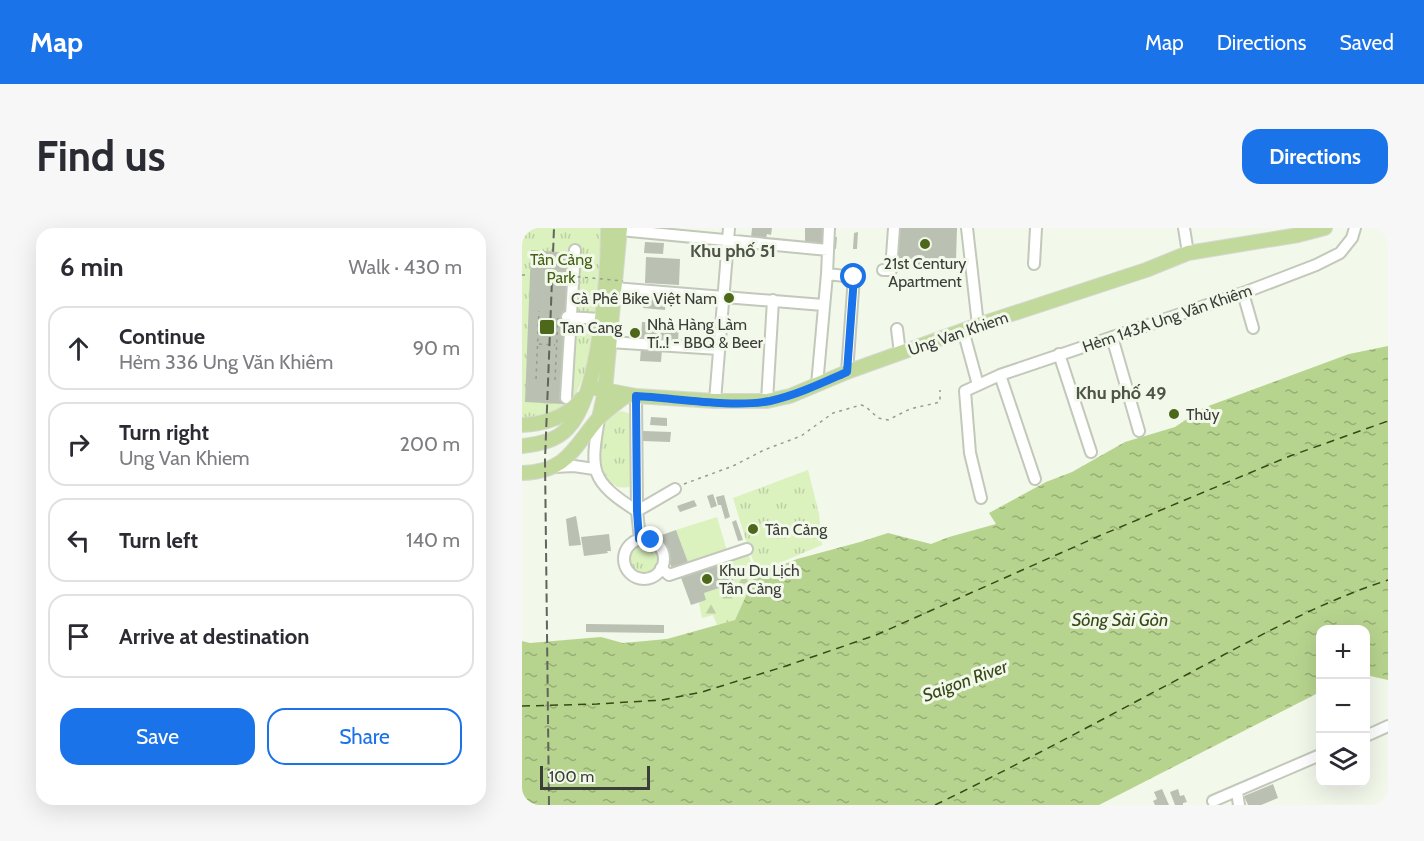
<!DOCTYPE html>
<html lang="en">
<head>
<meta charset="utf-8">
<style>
	body { margin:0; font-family:Cabin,sans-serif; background:#f7f7f7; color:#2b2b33 }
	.controls { position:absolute; right:18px; bottom:18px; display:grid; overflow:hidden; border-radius:12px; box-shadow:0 6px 24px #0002 }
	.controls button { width:54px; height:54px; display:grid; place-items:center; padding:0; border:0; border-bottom:2px solid #e1e1e2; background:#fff; color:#2b2b33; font:30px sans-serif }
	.scale { position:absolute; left:18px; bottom:15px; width:110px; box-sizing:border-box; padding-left:6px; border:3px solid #3b3e38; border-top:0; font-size:16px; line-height:21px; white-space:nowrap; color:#3b3e38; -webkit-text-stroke:4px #f2f8ea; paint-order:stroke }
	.stop { position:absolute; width:18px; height:18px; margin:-14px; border:4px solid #1a73e8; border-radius:50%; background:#fff }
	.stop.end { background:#1a73e8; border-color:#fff; box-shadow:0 2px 6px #0008 }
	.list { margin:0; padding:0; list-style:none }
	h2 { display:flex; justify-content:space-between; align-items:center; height:78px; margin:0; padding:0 24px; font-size:26px }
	h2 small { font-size:20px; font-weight:400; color:#7c7c81 }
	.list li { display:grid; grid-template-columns:39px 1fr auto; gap:18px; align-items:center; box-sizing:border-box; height:84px; margin:0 12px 12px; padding:0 12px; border:2px solid #e1e1e2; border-radius:18px }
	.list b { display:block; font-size:22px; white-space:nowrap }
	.list p { margin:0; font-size:20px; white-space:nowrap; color:#7c7c81 }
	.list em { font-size:20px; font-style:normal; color:#7c7c81 }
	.actions { display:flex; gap:12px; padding:18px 24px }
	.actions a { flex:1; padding:14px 0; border:2px solid #1a73e8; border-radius:18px; text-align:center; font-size:21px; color:#1a73e8 }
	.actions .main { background:#1a73e8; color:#fff }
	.icon { flex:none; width:33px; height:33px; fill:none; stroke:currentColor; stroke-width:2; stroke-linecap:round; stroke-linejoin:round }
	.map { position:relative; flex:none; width:866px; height:577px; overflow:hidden; border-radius:18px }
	header { display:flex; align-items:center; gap:36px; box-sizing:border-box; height:84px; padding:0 30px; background:#1a73e8; color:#fff }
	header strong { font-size:28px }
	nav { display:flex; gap:33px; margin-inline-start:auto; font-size:21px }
	.intro { display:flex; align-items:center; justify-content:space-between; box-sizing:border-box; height:144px; padding:0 36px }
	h1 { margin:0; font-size:42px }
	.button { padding:15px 27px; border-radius:18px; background:#1a73e8; color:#fff; font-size:21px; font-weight:700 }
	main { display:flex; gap:36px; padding:0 36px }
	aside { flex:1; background:#fff; border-radius:18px; box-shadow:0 6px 24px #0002 }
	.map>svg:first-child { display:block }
</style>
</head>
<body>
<header>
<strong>Map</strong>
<nav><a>Map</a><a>Directions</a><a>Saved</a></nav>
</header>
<div class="intro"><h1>Find us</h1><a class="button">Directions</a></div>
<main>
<aside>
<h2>6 min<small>Walk · 430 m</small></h2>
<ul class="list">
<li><svg class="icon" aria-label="ahead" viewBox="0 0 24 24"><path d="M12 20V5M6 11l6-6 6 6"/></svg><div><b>Continue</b><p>Hẻm 336 Ung Văn Khiêm</p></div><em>90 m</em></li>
<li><svg class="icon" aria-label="right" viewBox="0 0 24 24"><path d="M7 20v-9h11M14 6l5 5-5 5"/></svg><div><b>Turn right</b><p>Ung Van Khiem</p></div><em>200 m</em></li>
<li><svg class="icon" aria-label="left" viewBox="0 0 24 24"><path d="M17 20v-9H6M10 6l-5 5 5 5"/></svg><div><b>Turn left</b></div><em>140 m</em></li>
<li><svg class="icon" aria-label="arrive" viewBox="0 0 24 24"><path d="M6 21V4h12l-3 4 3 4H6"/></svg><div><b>Arrive at destination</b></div></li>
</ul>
<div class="actions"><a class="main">Save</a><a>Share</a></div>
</aside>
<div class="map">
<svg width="866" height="577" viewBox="0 0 866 577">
	<defs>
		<pattern id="forest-firs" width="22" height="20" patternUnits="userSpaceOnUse" patternTransform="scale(1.5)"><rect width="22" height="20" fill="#dbf1be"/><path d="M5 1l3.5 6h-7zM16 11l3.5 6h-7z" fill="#bdd0a4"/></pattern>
		<pattern id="park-tufts" width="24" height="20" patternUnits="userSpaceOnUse" patternTransform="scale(1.5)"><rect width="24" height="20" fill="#dbf1be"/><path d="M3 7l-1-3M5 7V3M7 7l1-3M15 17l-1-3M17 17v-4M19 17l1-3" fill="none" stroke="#bdd0a4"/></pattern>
		<pattern id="water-ripples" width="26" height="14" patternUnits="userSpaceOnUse" patternTransform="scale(1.5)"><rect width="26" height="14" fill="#b7d48e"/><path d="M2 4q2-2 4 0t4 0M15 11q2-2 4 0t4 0" fill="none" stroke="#96ad75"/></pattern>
	</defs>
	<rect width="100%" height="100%" fill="#f2f8ea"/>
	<path fill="url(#forest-firs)" d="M226 326 233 344V348L213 392 195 397 191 387 180 390 177 374 184 372 182 365 212 355 206 334Z"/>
	<path fill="url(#park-tufts)" d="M0 0H81C78 43 76 143 47 175 36 188 16 189 0 189Z
		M99 183 109 186 110 258C73 271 71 200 90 186 91 186 99 183 99 183Z
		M286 242 297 286 300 317 236 344 227 322 211 270Z
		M105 331a17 17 0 1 1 34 0a17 17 0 1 1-34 0Z"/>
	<path fill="#dbf1be" d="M195 289 205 323 167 337 154 302Z"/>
	<path fill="url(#water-ripples)" d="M866 118V452L848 448 844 449V401H798V464L577 577H0V413L8 415 79 409 101 415 145 411 213 392 233 348 275 331 338 314 366 305 409 316 427 309 474 296 467 285 524 254 550 244 603 214 653 199 681 180 827 126Z"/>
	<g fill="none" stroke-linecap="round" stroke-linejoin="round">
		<path stroke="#374917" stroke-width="1.5" stroke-dasharray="8 6" stroke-linecap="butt" d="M0 478 75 476 140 472 180 464 264 438 354 407 577 308 768 228 866 193
			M413 577C498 536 581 491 664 447 730 412 795 375 866 352"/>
	</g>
	<path fill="#bac0b2" d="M230 0H250L249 7 245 6 244 10 239 9V12L229 10Z
		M283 0H303L302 17 283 16Z
		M372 0H435L434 32 408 31 407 42 369 40Z
		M336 4 335 21H331L332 5Z
		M310 9H315L314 21 309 20Z
		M123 14 142 15 141 26 122 25Z
		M9 22 49 25 41 176 3 174Z
		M124 29 158 31 157 57 123 55Z
		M122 70 144 71 143 82 121 80Z
		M120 94 157 96 156 114 119 112Z
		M119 120 140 121 139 134 118 133Z
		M129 189 145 190V198L128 197Z
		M121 203 149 204 148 214 121 213Z
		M191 266 195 278 189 280 185 268Z
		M202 267 208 289 203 291 199 277H196L194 269Z
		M172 272 175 278 158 284 155 278Z
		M54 288 59 317 47 318 44 291Z
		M214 292 221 312 216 313 210 294Z
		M154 302 167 337 151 343 137 308Z
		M87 306 89 323H85L86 325 62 328 59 309Z
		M205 331 212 355 182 365 184 372 169 377 158 347Z
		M64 396 142 397V405L64 404Z
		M751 556 756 570 739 577H726L722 568Z
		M640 561 647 577H633L631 573 635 571 632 564Z
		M656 561 658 568 662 567 665 574 661 575V577H653L648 564Z"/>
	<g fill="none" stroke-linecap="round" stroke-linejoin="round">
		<g stroke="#c2c8ba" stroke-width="14">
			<path id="minor" d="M445 0 456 97
				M662 0 666 25
				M98 2 306 22
				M512 36 514 0
				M361 42H369L372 0
				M305 46 332 49 325 144
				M92 60 301 77
				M721 65 731 100
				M45 89 79 91
				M375 101 378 125
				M441 102 456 157
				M590 109 617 203
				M87 114 197 121
				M537 126 569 224
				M478 147 513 251
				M295 157 305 46 307 0
				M114 168 115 283 118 311
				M44 170 53 22
				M193 173 207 0
				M245 173 251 72
				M77 191C68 243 68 253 115 283L153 261
				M32 239 52 238 72 241
				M459 270 448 225 443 163 478 147 721 65 794 37 818 25 830 10 833 0
				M102 331a20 20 0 1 1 40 0a20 20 0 1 1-40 0Z
				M139 340 147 347 225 321
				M844 508 866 498
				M715 564 717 577
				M691 573 798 527"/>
		</g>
		<g stroke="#d8d8d7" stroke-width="16">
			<path id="major" d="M67 159 114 168 193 173H245L268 168 325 144 456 97 624 42 666 25 776 7 803 0
				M77 190 83 163 98 0
				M0 197C22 196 46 189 59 171
				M0 218C17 216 34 213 46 200 78 167 86 46 86 0
				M0 245C45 244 51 220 76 191 84 182 95 175 105 167"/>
		</g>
		<path stroke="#979b91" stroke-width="1.5" stroke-dasharray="3 4.5" stroke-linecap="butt" d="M0 47H7
			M17 116 33 117
			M14 151 17 83
			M33 152 36 90
			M162 256 211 238 242 222 279 208 311 185 339 177 343 178 356 190 366 192 388 181 418 174V162"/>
		<use href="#minor" stroke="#fff" stroke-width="10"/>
		<use href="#major" stroke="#c2d99c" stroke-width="14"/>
		<path stroke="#60645c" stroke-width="2" stroke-dasharray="9 4.5" stroke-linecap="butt" d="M27 577 23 232 32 0"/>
		<path stroke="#979b91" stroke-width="1.5" stroke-dasharray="3 4.5" stroke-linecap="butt" d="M48 48 101 53"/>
	</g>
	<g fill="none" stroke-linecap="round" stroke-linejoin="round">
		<path stroke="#1a73e8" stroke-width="8" d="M129 312 117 311 115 283 114 168C153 170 211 180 248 173 275 167 300 155 325 144L332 49"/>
	</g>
	<g fill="#4d681a" stroke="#f2f8ea" stroke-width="2">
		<circle cx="403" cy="16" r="6"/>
		<circle cx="207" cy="70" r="6"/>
		<rect x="17" y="91" width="16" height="16" rx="3"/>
		<circle cx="113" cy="105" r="6"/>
		<circle cx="652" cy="186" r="6"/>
		<circle cx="231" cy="301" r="6"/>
		<circle cx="185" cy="351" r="6"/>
	</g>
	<g text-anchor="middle" stroke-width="6" stroke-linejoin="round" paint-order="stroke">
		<g font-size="16" fill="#465f16" stroke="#f2f8ea">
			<text x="39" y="37">Tân Cảng<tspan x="39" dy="18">Park</tspan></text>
		</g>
		<g font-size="16" fill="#3b3e38" stroke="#f2f8ea" text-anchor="start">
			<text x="403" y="41" text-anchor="middle">21st Century<tspan x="403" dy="18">Apartment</tspan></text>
			<text x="195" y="76" text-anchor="end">Cà Phê Bike Việt Nam</text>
			<text x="125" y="102">Nhà Hàng Làm<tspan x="125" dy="18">Tí..! - BBQ &amp; Beer</tspan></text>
			<text x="38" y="105">Tan Cang</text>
			<text x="664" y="192">Thủy</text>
			<text x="243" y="307">Tân Cảng</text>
			<text x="197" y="348">Khu Du Lịch<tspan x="197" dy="18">Tân Cảng</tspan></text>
		</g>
		<g font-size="16" fill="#3b3e38" stroke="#f2f8ea">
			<text transform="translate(645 90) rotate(-19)" y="6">Hẻm 143A Ung Văn Khiêm</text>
			<text transform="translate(436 105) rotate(-19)" y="6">Ung Van Khiem</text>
		</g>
		<g font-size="18" font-weight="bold" fill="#4f5448" stroke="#f2f8ea">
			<text x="211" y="29">Khu phố 51</text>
			<text x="599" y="171">Khu phố 49</text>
		</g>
		<g font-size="18" font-style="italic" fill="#374917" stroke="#f2f8ea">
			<text x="598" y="398">Sông Sài Gòn</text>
			<text transform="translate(443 453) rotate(-20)" y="6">Saigon River</text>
		</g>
	</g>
</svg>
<div class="controls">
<button>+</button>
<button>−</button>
<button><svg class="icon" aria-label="layers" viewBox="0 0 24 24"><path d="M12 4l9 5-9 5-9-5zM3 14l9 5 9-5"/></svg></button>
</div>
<div class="scale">100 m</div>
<div class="stop" style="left:332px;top:49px"></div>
<div class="stop end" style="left:129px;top:312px"></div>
</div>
</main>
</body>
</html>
